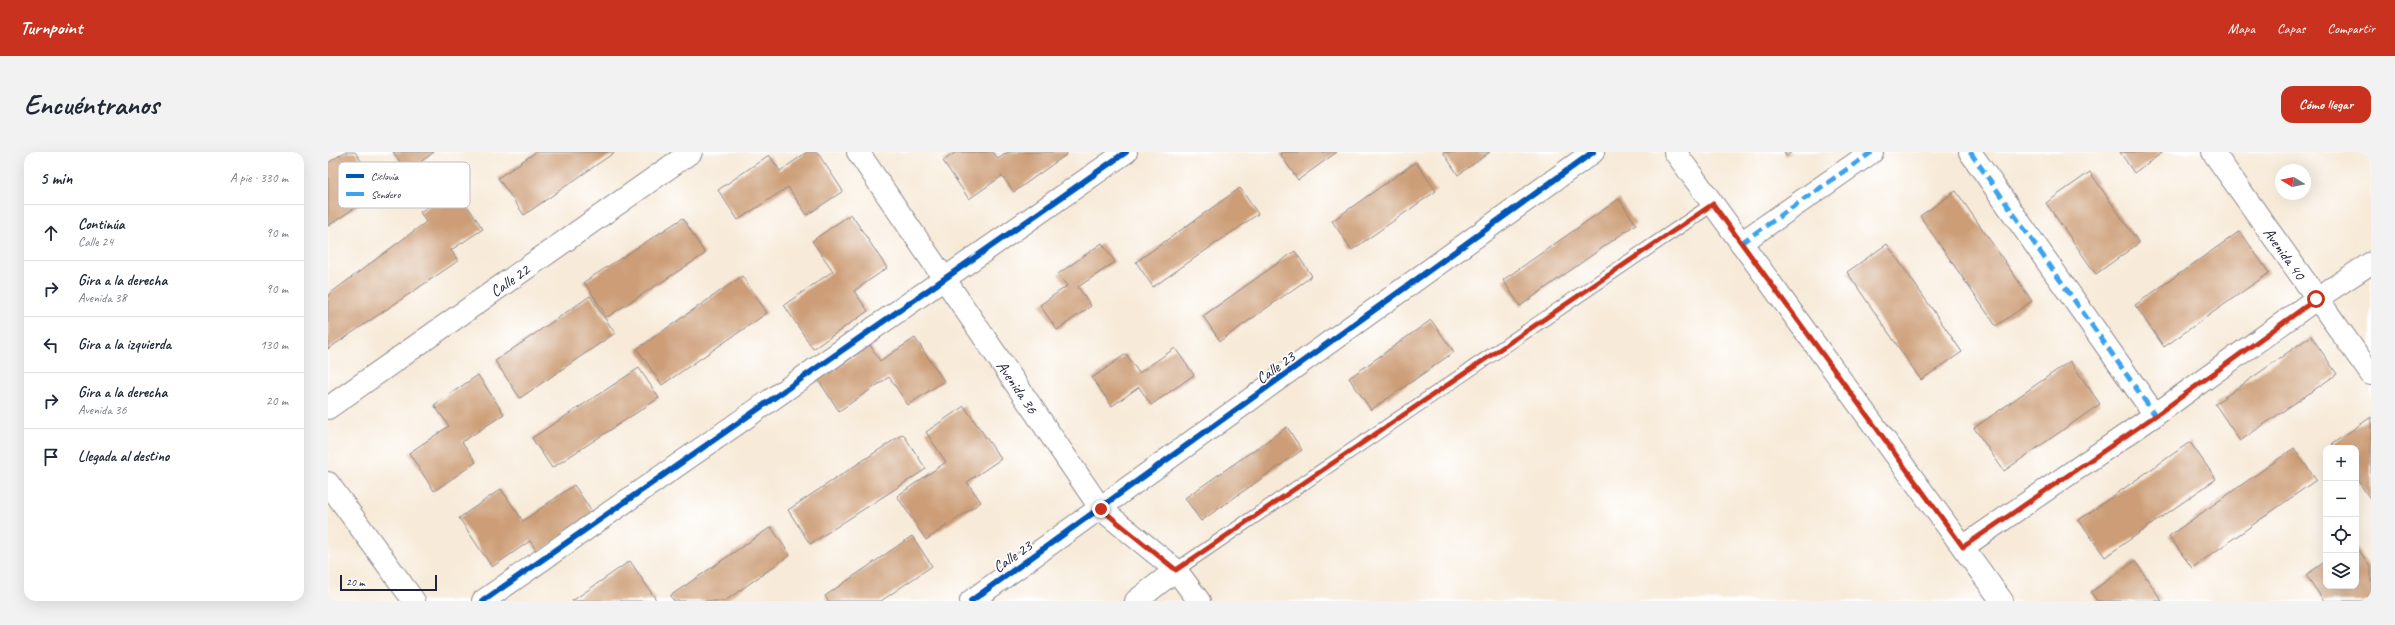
<!DOCTYPE html>
<html lang="es">
<head>
<meta charset="utf-8">
<style>
	body { margin:0; font-family:Caveat,sans-serif; background:#f2f2f3; color:#1f2937 }
	.controls { position:absolute; right:12px; bottom:12px; display:grid; overflow:hidden; border-radius:8px; box-shadow:0 4px 16px #0002 }
	.controls button { width:36px; height:36px; display:grid; place-items:center; padding:0; border:0; border-bottom:1px solid #e0e1e3; background:#fff; color:#1f2937; font:20px sans-serif }
	.compass { position:absolute; left:1947px; top:12px; width:36px; height:36px; border-radius:50%; background:#fff; box-shadow:0 4px 16px #0002; rotate:280deg }
	.scale { position:absolute; left:12px; bottom:10px; width:97px; box-sizing:border-box; padding-left:4px; border:2px solid #22223b; border-top:0; font-size:11px; line-height:14px; white-space:nowrap; color:#22223b; -webkit-text-stroke:3px #fff; paint-order:stroke }
	.stop { position:absolute; width:12px; height:12px; margin:-9px; border:3px solid #c8321e; border-radius:50%; background:#fff }
	.stop.end { background:#c8321e; border-color:#fff; box-shadow:0 1px 4px #0008 }
	.list { margin:0; padding:0; list-style:none }
	h2 { display:flex; justify-content:space-between; align-items:center; height:52px; margin:0; padding:0 16px; font-size:17px }
	h2 small { font-size:13px; font-weight:400; color:#747a83 }
	.list li { display:grid; grid-template-columns:26px 1fr auto; gap:12px; align-items:center; box-sizing:border-box; height:56px; padding:0 16px; border-top:1px solid #e0e1e3 }
	.list b { display:block; font-size:15px; white-space:nowrap }
	.list p { margin:0; font-size:13px; white-space:nowrap; color:#747a83 }
	.list em { font-size:13px; font-style:normal; color:#747a83 }
	.icon { flex:none; width:22px; height:22px; fill:none; stroke:currentColor; stroke-width:2; stroke-linecap:round; stroke-linejoin:round }
	.map { position:relative; flex:none; width:2043px; height:449px; overflow:hidden; border-radius:12px }
	header { display:flex; align-items:center; gap:24px; box-sizing:border-box; height:56px; padding:0 20px; background:#c8321e; color:#fff }
	header strong { font-size:19px }
	nav { display:flex; gap:22px; margin-inline-start:auto; font-size:14px }
	.intro { display:flex; align-items:center; justify-content:space-between; box-sizing:border-box; height:96px; padding:0 24px }
	h1 { margin:0; font-size:28px }
	.button { padding:10px 18px; border-radius:12px; background:#c8321e; color:#fff; font-size:14px; font-weight:700 }
	main { display:flex; gap:24px; padding:0 24px }
	aside { flex:1; background:#fff; border-radius:12px; box-shadow:0 4px 16px #0002 }
	.map>svg:first-child { display:block }
</style>
</head>
<body>
<header>
<strong>Turnpoint</strong>
<nav><a>Mapa</a><a>Capas</a><a>Compartir</a></nav>
</header>
<div class="intro"><h1>Encuéntranos</h1><a class="button">Cómo llegar</a></div>
<main>
<aside>
<h2>5 min<small>A pie · 330 m</small></h2>
<ul class="list">
<li><svg class="icon" aria-label="ahead" viewBox="0 0 24 24"><path d="M12 20V5M6 11l6-6 6 6"/></svg><div><b>Continúa</b><p>Calle 24</p></div><em>90 m</em></li>
<li><svg class="icon" aria-label="right" viewBox="0 0 24 24"><path d="M7 20v-9h11M14 6l5 5-5 5"/></svg><div><b>Gira a la derecha</b><p>Avenida 38</p></div><em>90 m</em></li>
<li><svg class="icon" aria-label="left" viewBox="0 0 24 24"><path d="M17 20v-9H6M10 6l-5 5 5 5"/></svg><div><b>Gira a la izquierda</b></div><em>130 m</em></li>
<li><svg class="icon" aria-label="right" viewBox="0 0 24 24"><path d="M7 20v-9h11M14 6l5 5-5 5"/></svg><div><b>Gira a la derecha</b><p>Avenida 36</p></div><em>20 m</em></li>
<li><svg class="icon" aria-label="arrive" viewBox="0 0 24 24"><path d="M6 21V4h12l-3 4 3 4H6"/></svg><div><b>Llegada al destino</b></div></li>
</ul>
</aside>
<div class="map">
<svg width="2043" height="449" viewBox="0 0 2043 449">
	<rect width="100%" height="100%" fill="#fff"/>
	<filter id="ink" filterUnits="userSpaceOnUse"><feTurbulence type="fractalNoise" baseFrequency=".025" numOctaves="2"/><feDisplacementMap in="SourceGraphic" scale="8" xChannelSelector="R" yChannelSelector="G"/><feConvolveMatrix kernelMatrix="1 2 1 2 8 2 1 2 1" color-interpolation-filters="sRGB"/></filter>
	<filter id="wash" filterUnits="userSpaceOnUse"><feTurbulence type="fractalNoise" baseFrequency=".012" numOctaves="4" result="noise"/><feDisplacementMap in="SourceGraphic" scale="16" xChannelSelector="R" yChannelSelector="G"/><feGaussianBlur stdDeviation="0.9" result="paint"/><feColorMatrix in="noise" values="0 0 0 0 0 0 0 0 0 0 0 0 0 0 0 0 0 1.4 0 .05"/><feComposite in="paint" operator="in"/></filter>
	<g filter="url(#wash)">
		<rect width="100%" height="100%" fill="#f7ead8"/>
		<g id="blocks">
			<path fill="#cc9d76" d="M17 0H27L53 38 0 74V11Z
				M65 0H106L79 20Z
				M208 0H287L196 63 170 26Z
				M479 0H489L515 39 479 63 460 35 410 68 390 38 441 3 452 19Z
				M628 0H665L670 7 680 0H738L739 2 686 40 674 24 641 47 615 9Z
				M955 0H1009L970 28 952 2Z
				M1115 0H1162L1130 23Z
				M1456 0H1464L1458 4Z
				M1792 0H1835L1806 21Z
				M1088 10 1108 39 1024 98 1004 69Z
				M1762 20 1811 91 1768 122 1718 51Z
				M127 36 155 77 123 98 130 109 0 197V143L98 70 92 60Z
				M912 36 930 62 825 135 808 110Z
				M1628 39 1704 149 1668 174 1592 64Z
				M1291 47 1308 72 1192 154 1175 128Z
				M523 62 559 116 526 139 540 159 485 197 456 153 505 119 484 89Z
				M355 66 377 102 279 165 256 130Z
				M1912 79 1941 121 1836 195 1807 153Z
				M774 91 787 110 750 135 763 154 729 178 712 153 739 134 730 122Z
				M1559 92 1634 200 1593 228 1519 120Z
				M967 99 984 124 892 189 875 164Z
				M414 124 439 161 334 233 309 197Z
				M262 144 287 181 192 246 167 209Z
				M1103 168 1126 200 1043 258 1021 226Z
				M1983 184 2009 222 1912 289 1887 252Z
				M587 186 616 229 580 253 561 225 511 259 491 229 542 193 552 209Z
				M847 196 866 223 823 253 811 235 784 254 764 226 798 202 811 221Z
				M1742 209 1772 252 1676 319 1646 276Z
				M311 216 331 246 224 316 204 286Z
				M150 223 176 262 134 290 148 310 106 339 81 301 121 274 106 253Z
				M636 254 673 307 639 330 653 350 598 388 569 344 618 310 598 280Z
				M2043 265V348L2028 326V296H2007L2004 292Z
				M959 275 974 298 873 369 857 346Z
				M575 282 598 317 482 392 460 358Z
				M1862 290 1888 327 1777 405 1751 368Z
				M1966 296 1988 328 1864 416 1841 384Z
				M246 333 266 363 210 401 202 389 164 415 131 366 173 337 195 369Z
				M443 375 462 403 397 449H346L342 444Z
				M584 384 604 414 553 449H500L497 444Z
				M2028 394 2043 416V449H1996L1978 423 1998 409V434H2028Z
				M302 409 329 449H244Z
				M1807 409 1834 449H1769L1763 440Z"/>
		</g>
	</g>
	<g filter="url(#ink)">
		<use href="#blocks" fill-opacity="0" stroke="#8c868a" stroke-width="1"/>
		<g fill="none" stroke-linecap="round" stroke-linejoin="round">
			<g stroke="#8c868a" stroke-width="15">
				<path id="lane" d="M848 418 1385 52"/>
			</g>
			<g stroke="#8c868a" stroke-width="24">
				<g id="street">
					<path id="s1" d="M530 0 773 357 848 418 871 449"/>
					<path d="M1642 0 1827 263"/>
					<path id="s2" d="M1885 0 2043 222"/>
					<path d="M1413 91 1544 0"/>
					<path id="s3" d="M0 256 363 0"/>
					<path d="M0 331 86 449"/>
					<path d="M1635 395 1827 263 1988 147 2043 111"/>
					<path d="M155 449 798 0"/>
					<path d="M643 449 1265 0"/>
					<path d="M808 449 848 418"/>
				</g>
			</g>
			<g stroke="#8c868a" stroke-width="24">
				<path id="secondary" d="M1347 0 1674 449"/>
			</g>
			<use href="#lane" stroke="#fff" stroke-width="13"/>
			<use href="#street" stroke="#fff" stroke-width="22"/>
			<use href="#secondary" stroke="#fff" stroke-width="22"/>
			<path stroke="#3ea2ec" stroke-width="5" stroke-dasharray="10 5" stroke-linecap="butt" d="M1642 0 1827 263
				M1413 91 1544 0"/>
			<g stroke="#fff" stroke-width="8">
				<path id="cycleway" d="M155 449 798 0
					M643 449 1265 0"/>
			</g>
			<use href="#cycleway" stroke="#0057b8" stroke-width="6"/>
		</g>
	</g>
	<g fill="none" stroke-linecap="round" stroke-linejoin="round" filter="url(#ink)">
		<path stroke="#c8321e" stroke-width="5" d="M773 357 848 418 1385 52 1635 395 1827 264 1988 147"/>
	</g>
	<g text-anchor="middle" stroke-width="3.5" stroke-linejoin="round" paint-order="stroke">
		<g font-size="16" fill="#22223b" stroke="#fff">
			<text dy="6" stroke="none"><textPath href="#s2" startOffset="124">Avenida 40</textPath></text>
			<text dy="6" stroke="none"><textPath href="#s3" startOffset="222">Calle 22</textPath></text>
			<text transform="translate(947 215) rotate(-36)" y="6">Calle 23</text>
			<text dy="6" stroke="none"><textPath href="#s1" startOffset="284">Avenida 36</textPath></text>
			<text transform="translate(684 404) rotate(-35)" y="6">Calle 23</text>
		</g>
	</g>
	<rect x="10" y="10" width="132" height="46" rx="6" fill="#fff" stroke="#bdbdc4" stroke-width="1"/>
	<rect x="18" y="22" width="18" height="4" fill="#0057b8"/>
	<rect x="18" y="40" width="18" height="4" fill="#3ea2ec"/>
	<g font-size="11" fill="#22223b">
		<text x="43" y="28">Ciclovía</text>
		<text x="43" y="46">Sendero</text>
	</g>
</svg>
<div class="controls">
<button>+</button>
<button>−</button>
<button><svg class="icon" aria-label="locate" viewBox="0 0 24 24"><circle cx="12" cy="12" r="6"/><path d="M12 2v4M12 18v4M2 12h4M18 12h4"/></svg></button>
<button><svg class="icon" aria-label="layers" viewBox="0 0 24 24"><path d="M12 4l9 5-9 5-9-5zM3 14l9 5 9-5"/></svg></button>
</div>
<svg class="compass" viewBox="-18 -18 36 36"><path d="M0-13l5 13h-10z" fill="#e53935"/><path d="M0 13l5-13h-10z" fill="#747a83"/></svg>
<div class="scale">20 m</div>
<div class="stop" style="left:1988px;top:147px"></div>
<div class="stop end" style="left:773px;top:357px"></div>
</div>
</main>
</body>
</html>
